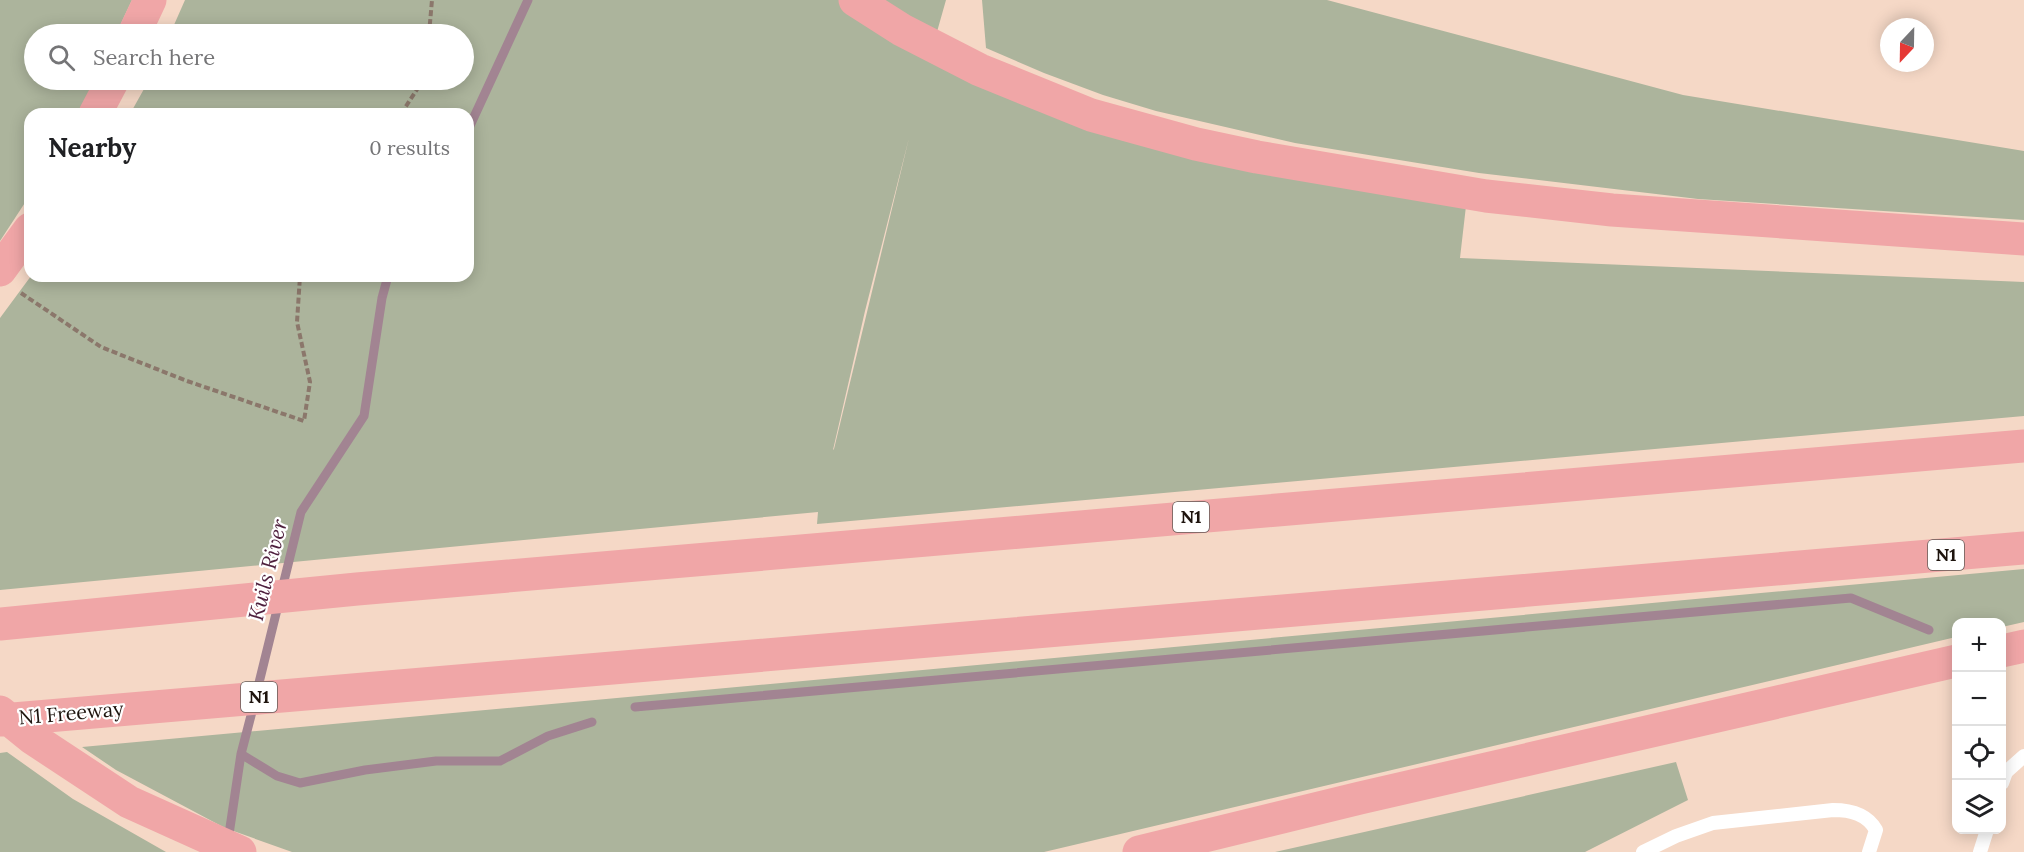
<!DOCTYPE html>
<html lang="en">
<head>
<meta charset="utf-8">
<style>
	body { margin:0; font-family:Lora,serif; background:#f6f6f6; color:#202124 }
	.controls { position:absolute; right:18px; bottom:18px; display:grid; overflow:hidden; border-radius:12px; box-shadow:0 3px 15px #0003 }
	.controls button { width:54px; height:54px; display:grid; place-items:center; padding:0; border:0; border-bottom:2px solid #e0e0e0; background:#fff; color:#202124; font:30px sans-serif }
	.compass { position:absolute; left:1880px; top:18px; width:54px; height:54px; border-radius:50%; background:#fff; box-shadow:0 3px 15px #0003; rotate:202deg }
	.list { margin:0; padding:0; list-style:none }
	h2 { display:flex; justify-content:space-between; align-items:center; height:78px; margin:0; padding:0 24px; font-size:26px }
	h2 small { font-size:20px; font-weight:400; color:#757577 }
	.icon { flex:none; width:33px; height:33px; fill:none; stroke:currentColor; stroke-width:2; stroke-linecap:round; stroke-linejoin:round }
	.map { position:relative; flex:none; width:2024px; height:852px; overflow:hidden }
	.search { position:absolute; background:#fff; box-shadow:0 3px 15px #0003; left:24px; top:24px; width:450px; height:66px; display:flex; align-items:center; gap:15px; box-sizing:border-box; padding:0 21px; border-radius:33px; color:#757577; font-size:22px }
	.panel { position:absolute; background:#fff; box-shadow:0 3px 15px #0003; left:24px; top:108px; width:450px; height:174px; border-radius:18px }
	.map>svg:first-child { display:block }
</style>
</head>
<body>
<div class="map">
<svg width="2024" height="852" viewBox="0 0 2024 852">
	<rect width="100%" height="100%" fill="#f5d8c6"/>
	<path fill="#acb49c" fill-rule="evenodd" d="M0 0H132L116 34H34V80H96L78 114H30V195L0 241Z
		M185 0H946L929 60 1466 206 1460 258 2024 282V416L817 524 818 512 0 590V318L31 276H468V114H130L149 80H464V34H170ZM909 138 834 449 833 450 865 311Z
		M982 0H1327L1683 95 2024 151V220L1698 199 1479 173 1295 143 1156 111 1103 95 1044 73 986 48Z
		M2024 569V622L2002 627V622H1956V637L1044 852H292L225 828 116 770 82 747Z
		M7 752 73 799 166 852H0V753Z
		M1676 762 1688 800 1585 852H1275Z"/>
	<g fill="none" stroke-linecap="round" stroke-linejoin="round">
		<path stroke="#a28492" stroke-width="9" d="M468 130 528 0
			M257 691 301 512 364 416 382 298 388 276
			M635 707 1851 598 1929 630
			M241 754 277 776 300 783 365 770 436 761H500L548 736 592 722
			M228 841 241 754 254 704"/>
		<path stroke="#8b776b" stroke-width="4" stroke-dasharray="6 3" stroke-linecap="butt" d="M429 34 432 0
			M401 114 423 80
			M21 293 101 347 187 381 304 421 310 382 297 322 300 276"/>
		<path stroke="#fff" stroke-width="14" d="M2002 783 2006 772 2024 756
			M1643 852 1676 836 1713 823 1833 810C1851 810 1867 814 1876 830L1869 852
			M1980 852 1987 830"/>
		<path stroke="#f0a6a7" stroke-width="33" d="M855 0 902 30 980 70 1091 115 1196 144 1257 157 1486 196 1612 210 2024 239
			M134 34 150 0
			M95 114 113 80
			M0 270 30 229
			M0 624 357 589 2024 446
			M2002 651 2024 646
			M0 712 32 738 129 802 240 852
			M0 720 2024 548
			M1139 852 1360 798 1956 661"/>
	</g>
	<g text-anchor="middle" stroke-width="4.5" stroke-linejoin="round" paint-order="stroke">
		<g fill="#fff" stroke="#625a56" stroke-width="1.5">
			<rect x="1173" y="502" width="36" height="30" rx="4.5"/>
			<rect x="1928" y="540" width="36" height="30" rx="4.5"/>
			<rect x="241" y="682" width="36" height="30" rx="4.5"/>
		</g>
		<g font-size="18" font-weight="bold" fill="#1e140e">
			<text x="1191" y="523">N1</text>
			<text x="1946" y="561">N1</text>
			<text x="259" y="703">N1</text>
		</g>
		<g font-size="20" fill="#1e140e" stroke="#fff">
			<text transform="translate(71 713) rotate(-5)" y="7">N1 Freeway</text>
		</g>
		<g font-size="21" font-style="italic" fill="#4e1f3d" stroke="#fff">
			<text transform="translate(268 570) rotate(-76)" y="7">Kuils River</text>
		</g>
	</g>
</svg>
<div class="controls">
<button>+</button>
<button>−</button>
<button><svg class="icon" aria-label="locate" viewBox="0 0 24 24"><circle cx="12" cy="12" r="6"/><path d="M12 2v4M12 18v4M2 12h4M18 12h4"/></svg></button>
<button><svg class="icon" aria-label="layers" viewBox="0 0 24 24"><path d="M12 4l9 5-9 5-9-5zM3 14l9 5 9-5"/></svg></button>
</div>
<svg class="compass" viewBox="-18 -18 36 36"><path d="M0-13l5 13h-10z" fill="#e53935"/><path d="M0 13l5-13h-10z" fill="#757577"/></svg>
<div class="search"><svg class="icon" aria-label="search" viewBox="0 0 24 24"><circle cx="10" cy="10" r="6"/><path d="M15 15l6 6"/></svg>Search here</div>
<section class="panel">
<h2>Nearby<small>0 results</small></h2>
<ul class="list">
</ul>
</section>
</div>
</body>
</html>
